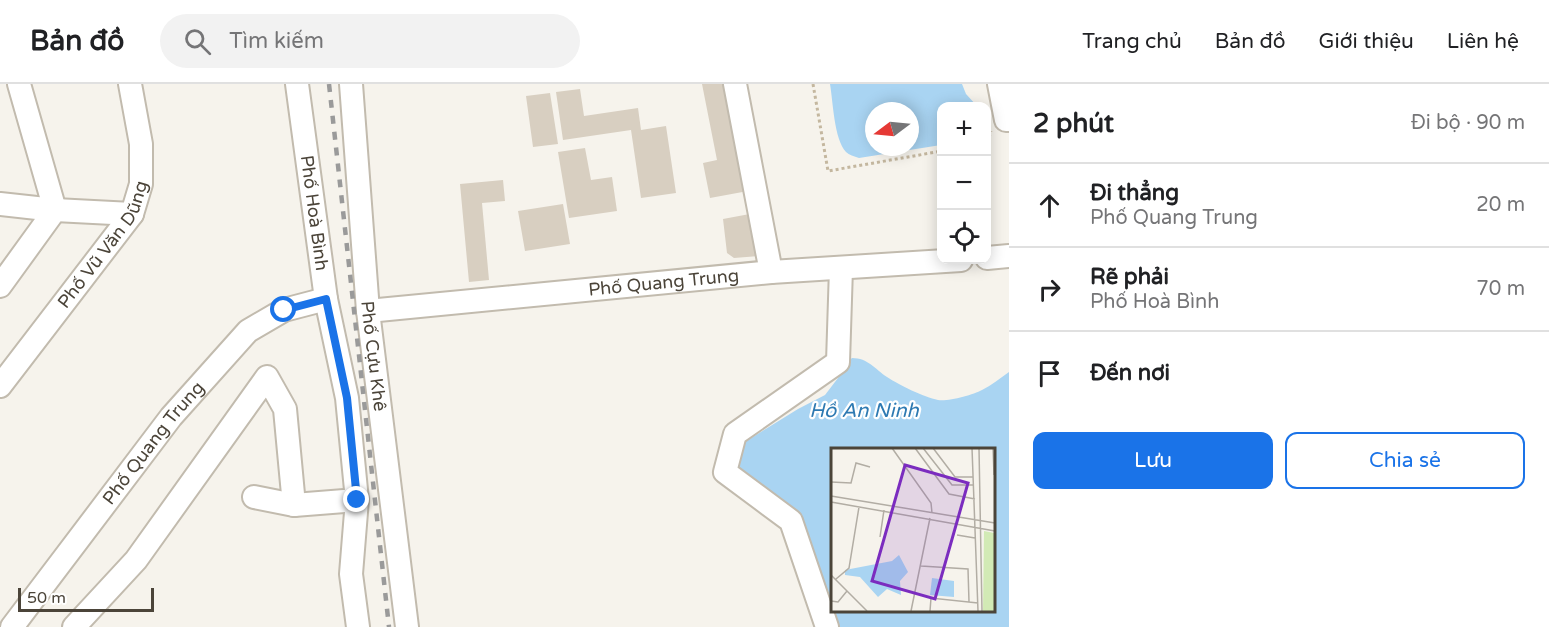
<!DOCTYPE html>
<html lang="vi">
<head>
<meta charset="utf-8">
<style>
	body { margin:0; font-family:"Varela Round",sans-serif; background:#f2f2f2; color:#202124 }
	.controls { position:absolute; right:18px; top:18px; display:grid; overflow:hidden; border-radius:12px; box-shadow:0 3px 15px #0003 }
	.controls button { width:54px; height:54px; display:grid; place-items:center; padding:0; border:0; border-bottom:2px solid #e0e0e0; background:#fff; color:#202124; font:30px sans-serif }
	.compass { position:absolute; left:865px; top:18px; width:54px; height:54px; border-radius:50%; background:#fff; box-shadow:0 3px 15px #0003; rotate:254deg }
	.scale { position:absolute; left:18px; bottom:15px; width:136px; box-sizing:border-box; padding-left:6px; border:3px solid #4b4439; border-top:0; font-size:16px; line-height:21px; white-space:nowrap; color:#4b4439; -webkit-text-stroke:4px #fff; paint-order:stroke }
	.stop { position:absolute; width:18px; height:18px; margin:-14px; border:4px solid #1a73e8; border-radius:50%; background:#fff }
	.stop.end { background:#1a73e8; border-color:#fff; box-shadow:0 2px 6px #0008 }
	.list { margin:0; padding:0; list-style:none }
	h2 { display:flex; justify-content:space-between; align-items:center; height:78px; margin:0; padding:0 24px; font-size:26px }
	h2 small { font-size:20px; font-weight:400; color:#757577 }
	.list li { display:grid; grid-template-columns:39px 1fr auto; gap:18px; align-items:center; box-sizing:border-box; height:84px; padding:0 24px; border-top:2px solid #e0e0e0 }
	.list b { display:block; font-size:22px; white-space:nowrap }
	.list p { margin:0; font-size:20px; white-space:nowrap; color:#757577 }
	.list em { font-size:20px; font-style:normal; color:#757577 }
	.actions { display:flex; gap:12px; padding:18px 24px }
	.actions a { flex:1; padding:14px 0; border:2px solid #1a73e8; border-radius:12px; text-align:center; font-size:21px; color:#1a73e8 }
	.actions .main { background:#1a73e8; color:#fff }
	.icon { flex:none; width:33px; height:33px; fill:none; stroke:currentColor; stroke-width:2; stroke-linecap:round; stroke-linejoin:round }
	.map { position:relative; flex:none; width:1009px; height:543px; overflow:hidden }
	header { display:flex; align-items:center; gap:36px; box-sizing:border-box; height:84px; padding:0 30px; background:#fff; border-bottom:2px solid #e0e0e0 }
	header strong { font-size:28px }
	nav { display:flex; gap:33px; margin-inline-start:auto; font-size:21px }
	.search { width:420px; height:54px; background:#f2f2f2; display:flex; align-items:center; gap:15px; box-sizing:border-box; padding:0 21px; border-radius:33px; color:#757577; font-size:22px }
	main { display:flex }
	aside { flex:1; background:#fff }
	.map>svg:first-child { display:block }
</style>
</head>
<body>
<header>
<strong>Bản đồ</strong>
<div class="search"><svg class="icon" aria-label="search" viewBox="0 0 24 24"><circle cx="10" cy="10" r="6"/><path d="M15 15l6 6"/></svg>Tìm kiếm</div>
<nav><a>Trang chủ</a><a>Bản đồ</a><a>Giới thiệu</a><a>Liên hệ</a></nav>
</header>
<main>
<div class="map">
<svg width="1009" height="543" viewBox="0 0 1009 543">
	<rect width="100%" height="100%" fill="#f6f3ec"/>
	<path fill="#a9d4f2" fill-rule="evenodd" d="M830 0H962L966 10 977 22H942L941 61 859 74C854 72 849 71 846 68 834 55 833 17 830 0ZM874 27H910V63H874Z
		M852 274C868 274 875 285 887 293 899 301 924 313 938 316 947 318 973 311 982 306 992 301 1000 294 1009 288V543H835L829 530 808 451 798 433 741 396 735 376 740 361 798 325 825 311 838 294 842 283ZM832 366H993V526H832Z"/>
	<path fill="#d8cfc1" d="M702 0H726L748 107 710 114 703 79 717 76Z
		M580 5 584 32 638 24 641 46 666 42 676 109 641 114 631 46 563 56 556 8Z
		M550 9 558 60 533 63 526 12Z
		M585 64 591 96 612 93 617 127 569 134 558 68Z
		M503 96 505 117 482 119 489 196 469 198 460 100Z
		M563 120 570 160 525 167 518 127Z
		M755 129 759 172 734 174 727 169 723 135Z"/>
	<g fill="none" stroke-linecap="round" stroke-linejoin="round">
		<g stroke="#c2bbae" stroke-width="26">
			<g id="minor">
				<path id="s1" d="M297 0 326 215 347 314 357 416 351 490 358 543"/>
				<path id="s2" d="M351 0 368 227 407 543"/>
				<path d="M735 0 771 188"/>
				<path d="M999 0 1006 36H1009"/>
				<path d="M0 120 55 126 132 130"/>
				<path d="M987 174 1009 172"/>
				<path d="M0 202 55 126 19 0"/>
				<path id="s3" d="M368 227 771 188 961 176"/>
				<path id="s4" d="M0 302 132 130 141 100V60L130 0"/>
				<path d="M254 413 294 421 357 416"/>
				<path id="s5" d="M12 543 171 333 248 247 284 226 326 215"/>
				<path d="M74 543 136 476 267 293 285 325 294 421"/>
				<path d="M827 543 791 437 725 388 735 350 838 278 841 184"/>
			</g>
		</g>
		<path stroke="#c4b79f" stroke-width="3" stroke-dasharray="3 3" stroke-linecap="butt" d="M813 0 828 87 942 67
			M987 59 991 47"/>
		<use href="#minor" stroke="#fff" stroke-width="22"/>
		<path stroke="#9a9a9a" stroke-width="4.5" stroke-dasharray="8 8" stroke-linecap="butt" d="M329 0 389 543"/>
	</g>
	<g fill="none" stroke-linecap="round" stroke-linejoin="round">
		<path stroke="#1a73e8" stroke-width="8" d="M284 226 326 215 347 314 357 416"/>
	</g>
	<g text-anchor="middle" stroke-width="4.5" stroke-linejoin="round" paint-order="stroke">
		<g font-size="18" fill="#4b4439" stroke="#fff">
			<text dy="6" stroke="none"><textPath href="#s1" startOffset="130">Phố Hoà Bình</textPath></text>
			<text dy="6" stroke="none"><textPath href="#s4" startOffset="176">Phố Vũ Văn Dũng</textPath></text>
			<text dy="6" stroke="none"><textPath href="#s3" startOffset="297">Phố Quang Trung</textPath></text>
			<text dy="6" stroke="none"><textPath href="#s2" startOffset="273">Phố Cựu Khê</textPath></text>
			<text dy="6" stroke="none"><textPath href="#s5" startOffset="232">Phố Quang Trung</textPath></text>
		</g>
		<g font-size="20" font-style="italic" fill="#2e7ab2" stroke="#fff">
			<text x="864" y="333">Hồ An Ninh</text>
		</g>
	</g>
	<g transform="translate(831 364)">
		<rect width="164" height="164" fill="#f6f3ec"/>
		<path d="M153 83 163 85 164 163H152Z" fill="#d2eab5"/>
		<path d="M68 107 77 124 69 133 70 147 56 141 47 149 29 129 14 127V122L61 113ZM101 130 123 133V149L99 147Z" fill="#a9d4f2"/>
		<path fill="none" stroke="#b2ada4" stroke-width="1.5" d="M61 0 100 55 101 65M84 0 118 46 144 51M92 0 121 37H143M102 0 124 29H142M141 0 147 163M148 0 151 163M162 0 163 27M0 34 20 35 25 15 39 19M0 48 164 75M0 54 164 83M126 87 144 90M49 89 53 62M90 118 137 121 138 154M0 127 36 163M5 131 18 120 28 59M0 153 7 154 16 143M80 163 99 70M99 163 100 150 147 155"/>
		<path fill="#7b2cbf" fill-opacity="0.15" stroke="#7b2cbf" stroke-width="3" d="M74 17 137 35 104 151 41 133Z"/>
		<rect width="164" height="164" fill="none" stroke="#4b4439" stroke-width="3"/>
	</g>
</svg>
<div class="controls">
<button>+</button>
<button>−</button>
<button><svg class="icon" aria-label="locate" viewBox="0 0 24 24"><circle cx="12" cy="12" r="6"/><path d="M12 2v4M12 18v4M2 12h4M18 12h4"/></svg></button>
</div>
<svg class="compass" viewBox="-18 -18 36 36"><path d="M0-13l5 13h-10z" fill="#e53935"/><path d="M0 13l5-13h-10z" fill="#757577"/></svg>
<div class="scale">50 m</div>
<div class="stop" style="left:284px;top:226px"></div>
<div class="stop end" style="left:357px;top:416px"></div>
</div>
<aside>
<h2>2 phút<small>Đi bộ · 90 m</small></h2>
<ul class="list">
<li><svg class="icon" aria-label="ahead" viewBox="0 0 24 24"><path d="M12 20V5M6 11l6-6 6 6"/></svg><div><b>Đi thẳng</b><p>Phố Quang Trung</p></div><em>20 m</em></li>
<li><svg class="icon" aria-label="right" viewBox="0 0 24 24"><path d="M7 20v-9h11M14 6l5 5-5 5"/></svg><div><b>Rẽ phải</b><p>Phố Hoà Bình</p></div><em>70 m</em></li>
<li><svg class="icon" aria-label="arrive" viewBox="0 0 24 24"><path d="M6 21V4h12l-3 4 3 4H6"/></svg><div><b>Đến nơi</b></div></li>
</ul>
<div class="actions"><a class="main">Lưu</a><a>Chia sẻ</a></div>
</aside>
</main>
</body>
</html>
